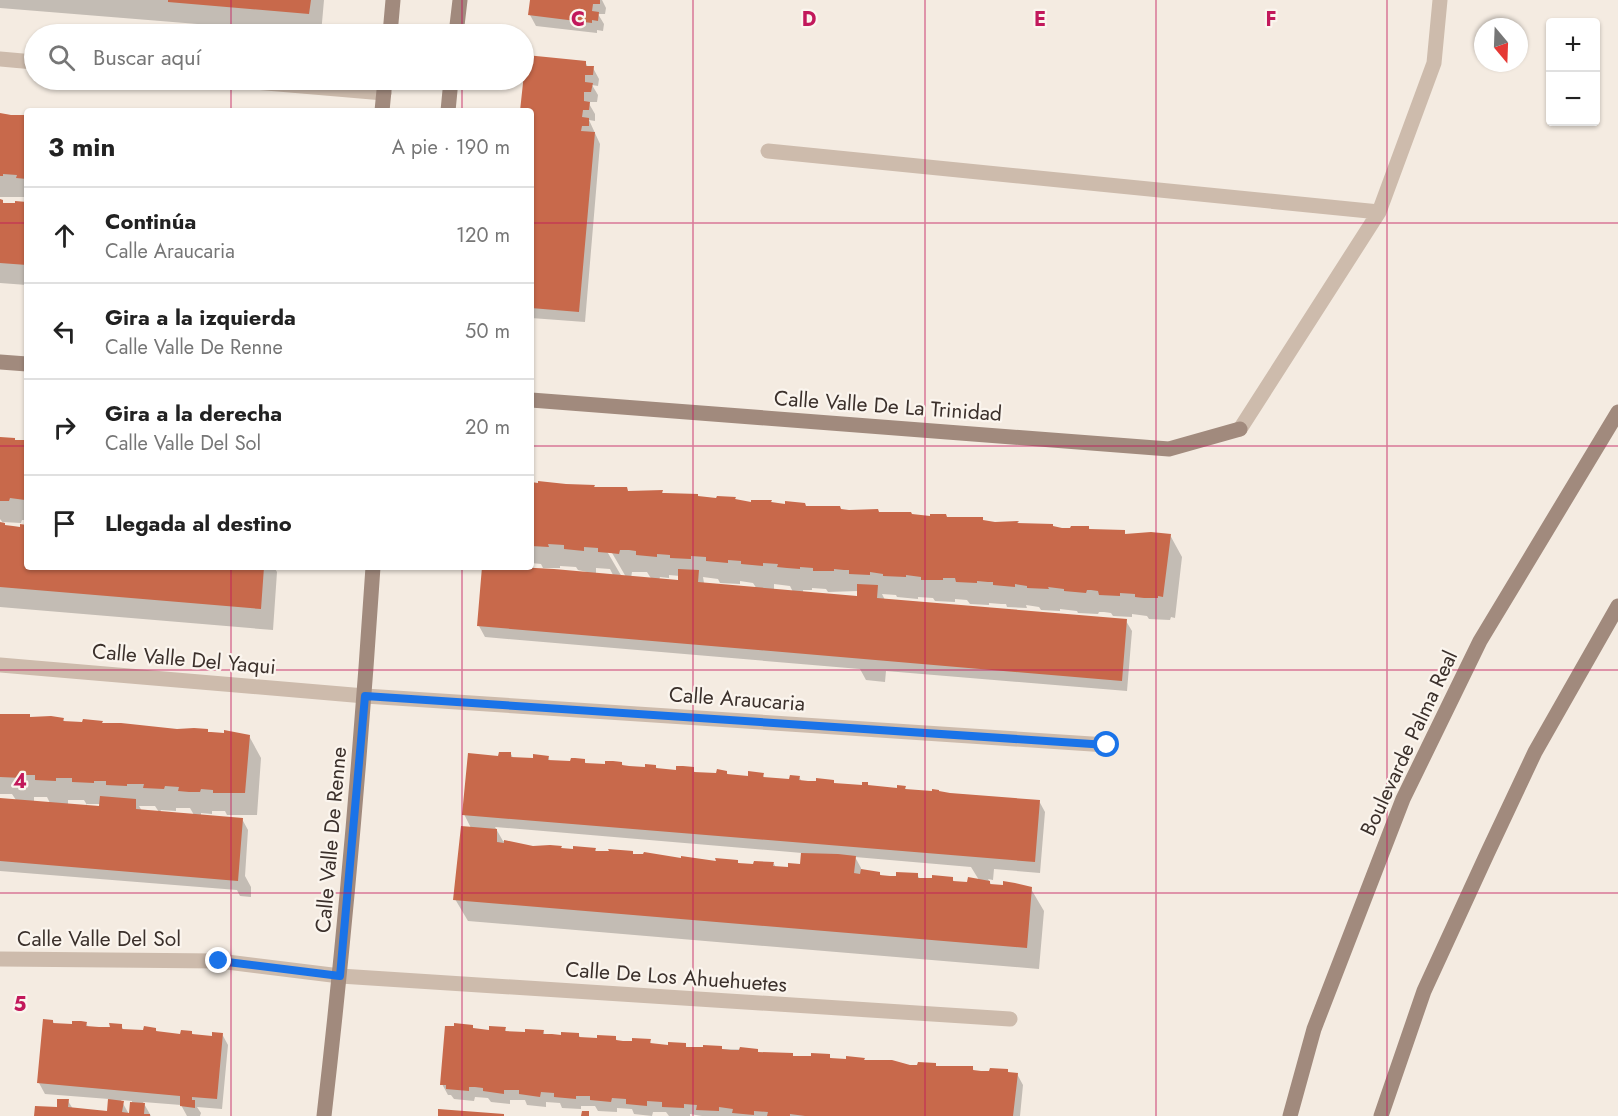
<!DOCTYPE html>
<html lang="es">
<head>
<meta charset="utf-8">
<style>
	body { margin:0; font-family:Jost,sans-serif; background:#f6f6f6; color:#222 }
	.controls { position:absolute; right:18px; top:18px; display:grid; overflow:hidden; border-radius:6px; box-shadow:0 2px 4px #0004 }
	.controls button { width:54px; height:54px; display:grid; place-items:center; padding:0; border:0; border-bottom:2px solid #e0e0e0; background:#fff; color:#222; font:30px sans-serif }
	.compass { position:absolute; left:1474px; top:18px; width:54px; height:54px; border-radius:50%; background:#fff; box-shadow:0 2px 4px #0004; rotate:161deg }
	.stop { position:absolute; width:18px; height:18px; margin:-14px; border:4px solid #1a73e8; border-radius:50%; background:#fff }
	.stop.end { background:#1a73e8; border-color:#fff; box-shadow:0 2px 6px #0008 }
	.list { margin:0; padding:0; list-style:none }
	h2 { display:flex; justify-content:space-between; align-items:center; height:78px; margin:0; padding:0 24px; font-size:26px }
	h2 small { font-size:20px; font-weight:400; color:#767676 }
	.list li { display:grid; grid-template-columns:39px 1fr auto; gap:18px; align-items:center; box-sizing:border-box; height:96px; padding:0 24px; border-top:2px solid #e0e0e0 }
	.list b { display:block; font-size:22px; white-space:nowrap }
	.list p { margin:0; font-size:20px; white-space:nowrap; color:#767676 }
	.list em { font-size:20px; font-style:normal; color:#767676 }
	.icon { flex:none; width:33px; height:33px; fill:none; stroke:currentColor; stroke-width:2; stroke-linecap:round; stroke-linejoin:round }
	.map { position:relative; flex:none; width:1618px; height:1116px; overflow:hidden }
	.search { position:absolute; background:#fff; box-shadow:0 2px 4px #0004; left:24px; top:24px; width:510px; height:66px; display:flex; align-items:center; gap:15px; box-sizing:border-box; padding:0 21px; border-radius:33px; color:#767676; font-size:22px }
	.panel { position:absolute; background:#fff; box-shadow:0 2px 4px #0004; left:24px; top:108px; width:510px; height:462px; border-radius:6px }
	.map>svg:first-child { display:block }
</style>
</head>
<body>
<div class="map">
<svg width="1618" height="1116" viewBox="0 0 1618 1116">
	<rect width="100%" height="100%" fill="#f4ebe1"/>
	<path fill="#0003" fill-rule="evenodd" d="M0 0H324L321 34 0 8Z
		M531 0H602L606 8 605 14H598L604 24 603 31 597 30V33L536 26 530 15Z
		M585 62 588 67 593 68 599 79 598 86 592 85 598 95 597 102H588L595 114V121L589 120 600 144 585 322 531 318V111H522Z
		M0 114 27 117V197H0Z
		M0 201H2L4 204 27 203V285L0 283Z
		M0 438 27 442V520H22L21 523 3 522 6 527 21 528 27 526V567H274L277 572 273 630 0 607V524H4L0 519Z
		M531 484 594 486 595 488 628 492H662L664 495 717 499 735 498 736 501 752 503 771 501 772 504 806 508 995 523 1018 522 1019 525 1061 529 1089 528 1090 531 1124 532 1126 535H1170L1182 557 1175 618 1171 617 1170 620 1149 619 1147 616 1132 614V617L1113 616 1111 613 1104 612H1099L1098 614 1078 613 1077 611 1060 609V611L1041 610 1039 607 1026 605 1027 608 1007 607 1006 604H1001L989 603V605L970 604 967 600 955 599V602L935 601 933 598 918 597V599L897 597 896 595 882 594 885 600 1126 621 1132 631 1127 691 886 671 885 682 866 680 860 669 485 637 479 626 484 567 587 574V572L578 570 576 567 560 566V568H543L541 564 531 563ZM608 546 626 577H622L605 548ZM596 568 610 569 614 577 596 575ZM632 572H647L652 580 631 578ZM669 575 680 576 679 582 659 580 660 577 669 578ZM703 577 718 579 720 583 740 584V581L753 583 757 589 704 583ZM774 584 790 586 793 592 774 590ZM812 588 826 589 828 592 858 591V597L803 593V590H812Z
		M0 715 31 719H63L65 722 249 736 261 758 257 815H227L225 811H212V814L201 813V816L242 819 248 830 245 876 251 887V897L240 896 237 890 0 871V799L16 800 12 794H0ZM34 797H47L50 803 34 802ZM68 800H84L87 805V804H101V807L68 805ZM139 806H155L159 812 142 811ZM176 808H190L194 815 160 812 161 810 176 811Z
		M511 754 513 758 534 760 548 757 550 761 572 763 584 760 586 764 606 766 621 763 624 767H656L657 770 677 772 693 769 695 773 717 775 726 772 729 776 749 777 763 775 765 779 790 781 799 777 802 782 863 787 867 784 869 787 899 790 905 788 906 790 1039 801 1045 812 1040 873 994 869 993 880 988 879 992 886 1031 889 1044 911 1039 969 468 921 455 899 471 828 464 814 499 757ZM495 827 802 853 801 864 803 866 789 869 776 868 774 864 739 865 737 862 718 863 634 856 632 853H597L595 849 562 850 561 847 533 848 503 841ZM855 857 971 867 979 880 969 884 954 882 952 878 920 879 917 875 897 878 882 877 879 873 861 871V868Z
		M44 1021H53L54 1024 73 1026 86 1023 88 1027 99 1028 121 1026 124 1030 145 1031 155 1029 158 1033 181 1035 191 1032 194 1036 214 1038 222 1034 228 1045 222 1109 197 1107 201 1113 200 1116H187L181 1105 143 1102 151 1116H131L132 1101 121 1100 130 1116H35L58 1109 68 1101 73 1109 108 1113 109 1099 45 1094 39 1083Z
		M472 1027 474 1030 490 1032 505 1029 507 1033 543 1031 545 1035 551 1036 578 1034 581 1039 615 1038 618 1042 650 1041 652 1045 670 1046 685 1045 687 1048 757 1050 759 1054 794 1058 829 1055 831 1060 864 1059 865 1062 909 1066 935 1064 937 1068H972L975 1072 1017 1074 1023 1085 1020 1116H702L690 1114V1116H669L666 1112H653L652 1116 634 1114 632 1109 617 1108V1112L598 1111 595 1106H581V1109L562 1108 560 1103 546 1102V1107L527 1105 525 1100H510V1104L491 1102 488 1098 475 1097 474 1101 454 1099 451 1095H448L442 1084Z"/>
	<path fill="#c8694b" d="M168 0H311L309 14 168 2Z
		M530 0H600V4H593L592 11 599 12 598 21 592 20V23L528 15Z
		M526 55 586 61V66H594L593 75H585V82L593 83 591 92H584V101L590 102 589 110H583L582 117 589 118V126H582L581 131 595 132 579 312 531 308V111H520Z
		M0 113 11 115H27V179L16 178 17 175 3 174V176H0Z
		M0 199 3 200V203H15V201L27 202V265L0 263Z
		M0 437 15 438V440H27V503H25V500L10 498 9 501H0Z
		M538 481 566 484 595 485 594 487H627L628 491 663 490 662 493H665L698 494V496L716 498 717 496 736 497 735 499 751 502V500H772L771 502 785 504V501L805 503 806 506H840L841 509 849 510 878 509 879 512H911L912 514 930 516V514H946L947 517H983V520L995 522 1019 521 1017 523 1053 524V526L1062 528H1070L1071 526H1089V529L1125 530V534L1151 532 1171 534 1163 597 1158 596V598H1144L1135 597V594L1120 593V596L1099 595 1098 591 1091 590H1087L1086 593 1064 591V589L1048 587 1049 589 1027 588V586L1015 584V587L993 585V582H988L977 581V583L956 582 955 578H943V580H921V577L906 575V577L883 576V574L870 572V575L849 574V570H844L834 569V571H813V568L800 567V569L787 568 777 567 778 564 763 563V566L741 564V561L728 560V563L706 561V557L691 556V559L670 558V555L657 554V557L636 555V551L629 550H620L619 554 610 553 598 552V548L584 547V551L564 549V545L548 544 549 547 531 546V482L538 483Z
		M0 522 5 523V525L13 526 20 527V524L27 525V567H264L261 609 0 587Z
		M482 567H517L554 569 678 580V569L699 570 698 582 857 596V584L878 585 877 598 1127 619 1122 681 477 626Z
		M0 714H30V717L51 716 64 718 63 721 82 722 83 719 103 721 102 723H121L177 729 194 728 208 729V732H211L224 733V730L250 735 245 793H213V790L201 789 200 792H189L178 791 179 787 165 786 164 789 143 788 144 784H127V786L106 785V781H94V783L72 782V778H56V781L35 780V775H22V778L0 777Z
		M499 752H511V757L533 758V754L549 756 548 760 570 761 571 758H575L585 759V763L605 764V761H613L622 762V765L629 766 645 767V764L656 765V768L676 770V766H683L694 767V772L716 773 717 769 727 771V774L748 776V771L764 773 763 777 789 779 790 775 800 776 799 780 808 781H816V778L834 780V783L862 785V782H868V785L897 788V785L906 786 905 789 932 791V789L939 790V791L950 793 1040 800 1035 862 462 815 468 753 498 756Z
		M100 796 136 799V809L243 818 238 881 0 861V798L99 806Z
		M461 826 497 829V842L504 843V840L533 846 550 845 562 846 561 848 573 849V846L596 848 595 851H609L608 849 633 851V854H643L644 852 681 858V856L716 861 715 858 738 860V863L753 864 754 861 774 862 773 866 788 867V863L800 864 801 853 838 854 856 856 854 873 860 874 861 869 880 872V875L890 876H896V872L918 873V878H932V875L953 877V881L967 882 968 877 990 881V884L1003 885V881L1015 883 1032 887 1027 948 453 900Z
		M43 1019 53 1020V1023L72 1024V1021H81L87 1022 86 1026 99 1027H110L109 1023 122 1024V1029L143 1030 144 1026 156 1028V1031L180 1034 181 1030 192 1031V1034L212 1036V1032L223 1033 217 1099 192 1097V1100H195V1108L180 1106V1096L37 1083Z
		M454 1023 473 1025V1028L489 1030V1026L506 1027 505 1031 525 1032V1029L544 1030 543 1034H552L561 1035V1032L579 1033V1037L597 1038V1035L616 1036V1040L623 1041H632V1038L651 1039 650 1043 668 1045V1042L686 1043V1047H703V1045L722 1046V1049L731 1050H739L740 1047 758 1049V1052L793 1053V1056H811V1053L830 1054V1058L846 1059V1056L865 1058 864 1060H892L910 1065H917L918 1062 936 1063V1066H973V1070L981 1071H989L990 1068 1008 1069V1072L1018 1073 1013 1116H805L790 1114V1116H767L768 1112 754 1111V1115L732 1113 733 1109 719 1107V1111L696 1110 697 1105 684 1104V1108L662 1107V1102L647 1101V1106L626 1104V1099L612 1098 611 1102 590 1100V1096H576V1099L554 1097V1093L541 1092 540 1097 519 1094V1090H504V1094L483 1091V1088L475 1087H469V1091L446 1089V1085H440L445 1026H454Z
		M57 1099H69L68 1107 107 1111 108 1099 124 1101 122 1112 129 1113 130 1102 145 1103 144 1114H150V1116H34L35 1106 57 1107Z
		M438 1109 504 1114V1116H438Z
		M582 1111H589V1116H581Z"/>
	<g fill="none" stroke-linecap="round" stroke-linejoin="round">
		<path stroke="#cdbbac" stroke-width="15" d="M0 59 34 62
			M232 80 384 93
			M768 151 1379 212
			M1240 429 1379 212 1434 63 1440 0
			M0 665 365 696 1107 745
			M0 959 219 961 340 976 1010 1019"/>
		<path stroke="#a18a7d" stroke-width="15" d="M390 34 393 0
			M456 34 460 0
			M382 111 385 80
			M448 111 451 80
			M0 362 27 364
			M531 400 1169 449 1240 429
			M324 1116C345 933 361 750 373 567
			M1290 1116 1314 1029 1403 799 1480 641 1618 412
			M1381 1116 1424 991 1487 854 1535 752 1618 606"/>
	</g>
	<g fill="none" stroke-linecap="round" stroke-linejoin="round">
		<path stroke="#1a73e8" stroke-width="8" d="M219 961 340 976 365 696 1107 745"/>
	</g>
	<path fill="none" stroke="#c2185b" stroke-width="1.5" stroke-opacity="0.55" d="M231 0V34M462 0V34M693 0V1116M925 0V1116M1156 0V1116M1387 0V1116M231 80V111M462 80V111M0 223H27M531 223H1618M0 446H27M531 446H1618M231 567V1116M462 567V1116M0 670H1618M0 893H1618"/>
	<g text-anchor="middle" stroke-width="4.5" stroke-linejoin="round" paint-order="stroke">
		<g font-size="21" fill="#3b302b" stroke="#fbf5ee">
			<text transform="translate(888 406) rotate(4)" y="7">Calle Valle De La Trinidad</text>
			<text transform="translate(184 659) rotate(5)" y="7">Calle Valle Del Yaqui</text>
			<text transform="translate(737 699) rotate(4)" y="7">Calle Araucaria</text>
			<text transform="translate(1409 743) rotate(-65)" y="7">Boulevarde Palma Real</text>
			<text transform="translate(331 840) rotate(-85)" y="7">Calle Valle De Renne</text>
			<text x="99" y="946">Calle Valle Del Sol</text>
			<text transform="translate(676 977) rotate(4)" y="7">Calle De Los Ahuehuetes</text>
		</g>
	</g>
	<g font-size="20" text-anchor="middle" font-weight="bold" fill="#c2185b" stroke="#fbf5ee" stroke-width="4.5" stroke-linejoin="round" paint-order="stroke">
		<text x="578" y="26">C</text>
		<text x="809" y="26">D</text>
		<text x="1040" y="26">E</text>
		<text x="1271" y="26">F</text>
		<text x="20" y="788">4</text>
		<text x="20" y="1011">5</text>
	</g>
</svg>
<div class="controls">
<button>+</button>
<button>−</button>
</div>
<svg class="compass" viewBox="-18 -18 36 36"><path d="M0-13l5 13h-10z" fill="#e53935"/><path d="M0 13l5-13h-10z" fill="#767676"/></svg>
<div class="stop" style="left:1107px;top:745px"></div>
<div class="stop end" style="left:219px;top:961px"></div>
<div class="search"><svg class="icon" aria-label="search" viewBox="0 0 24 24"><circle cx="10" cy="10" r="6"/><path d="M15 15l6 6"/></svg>Buscar aquí</div>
<section class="panel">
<h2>3 min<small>A pie · 190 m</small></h2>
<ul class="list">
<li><svg class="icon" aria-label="ahead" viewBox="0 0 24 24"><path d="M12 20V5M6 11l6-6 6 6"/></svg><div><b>Continúa</b><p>Calle Araucaria</p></div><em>120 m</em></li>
<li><svg class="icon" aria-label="left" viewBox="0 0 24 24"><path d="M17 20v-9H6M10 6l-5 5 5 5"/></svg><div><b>Gira a la izquierda</b><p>Calle Valle De Renne</p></div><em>50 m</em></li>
<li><svg class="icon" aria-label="right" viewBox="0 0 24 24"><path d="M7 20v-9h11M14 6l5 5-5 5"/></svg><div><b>Gira a la derecha</b><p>Calle Valle Del Sol</p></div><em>20 m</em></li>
<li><svg class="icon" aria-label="arrive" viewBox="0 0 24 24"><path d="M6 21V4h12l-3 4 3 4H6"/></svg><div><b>Llegada al destino</b></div></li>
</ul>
</section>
</div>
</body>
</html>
